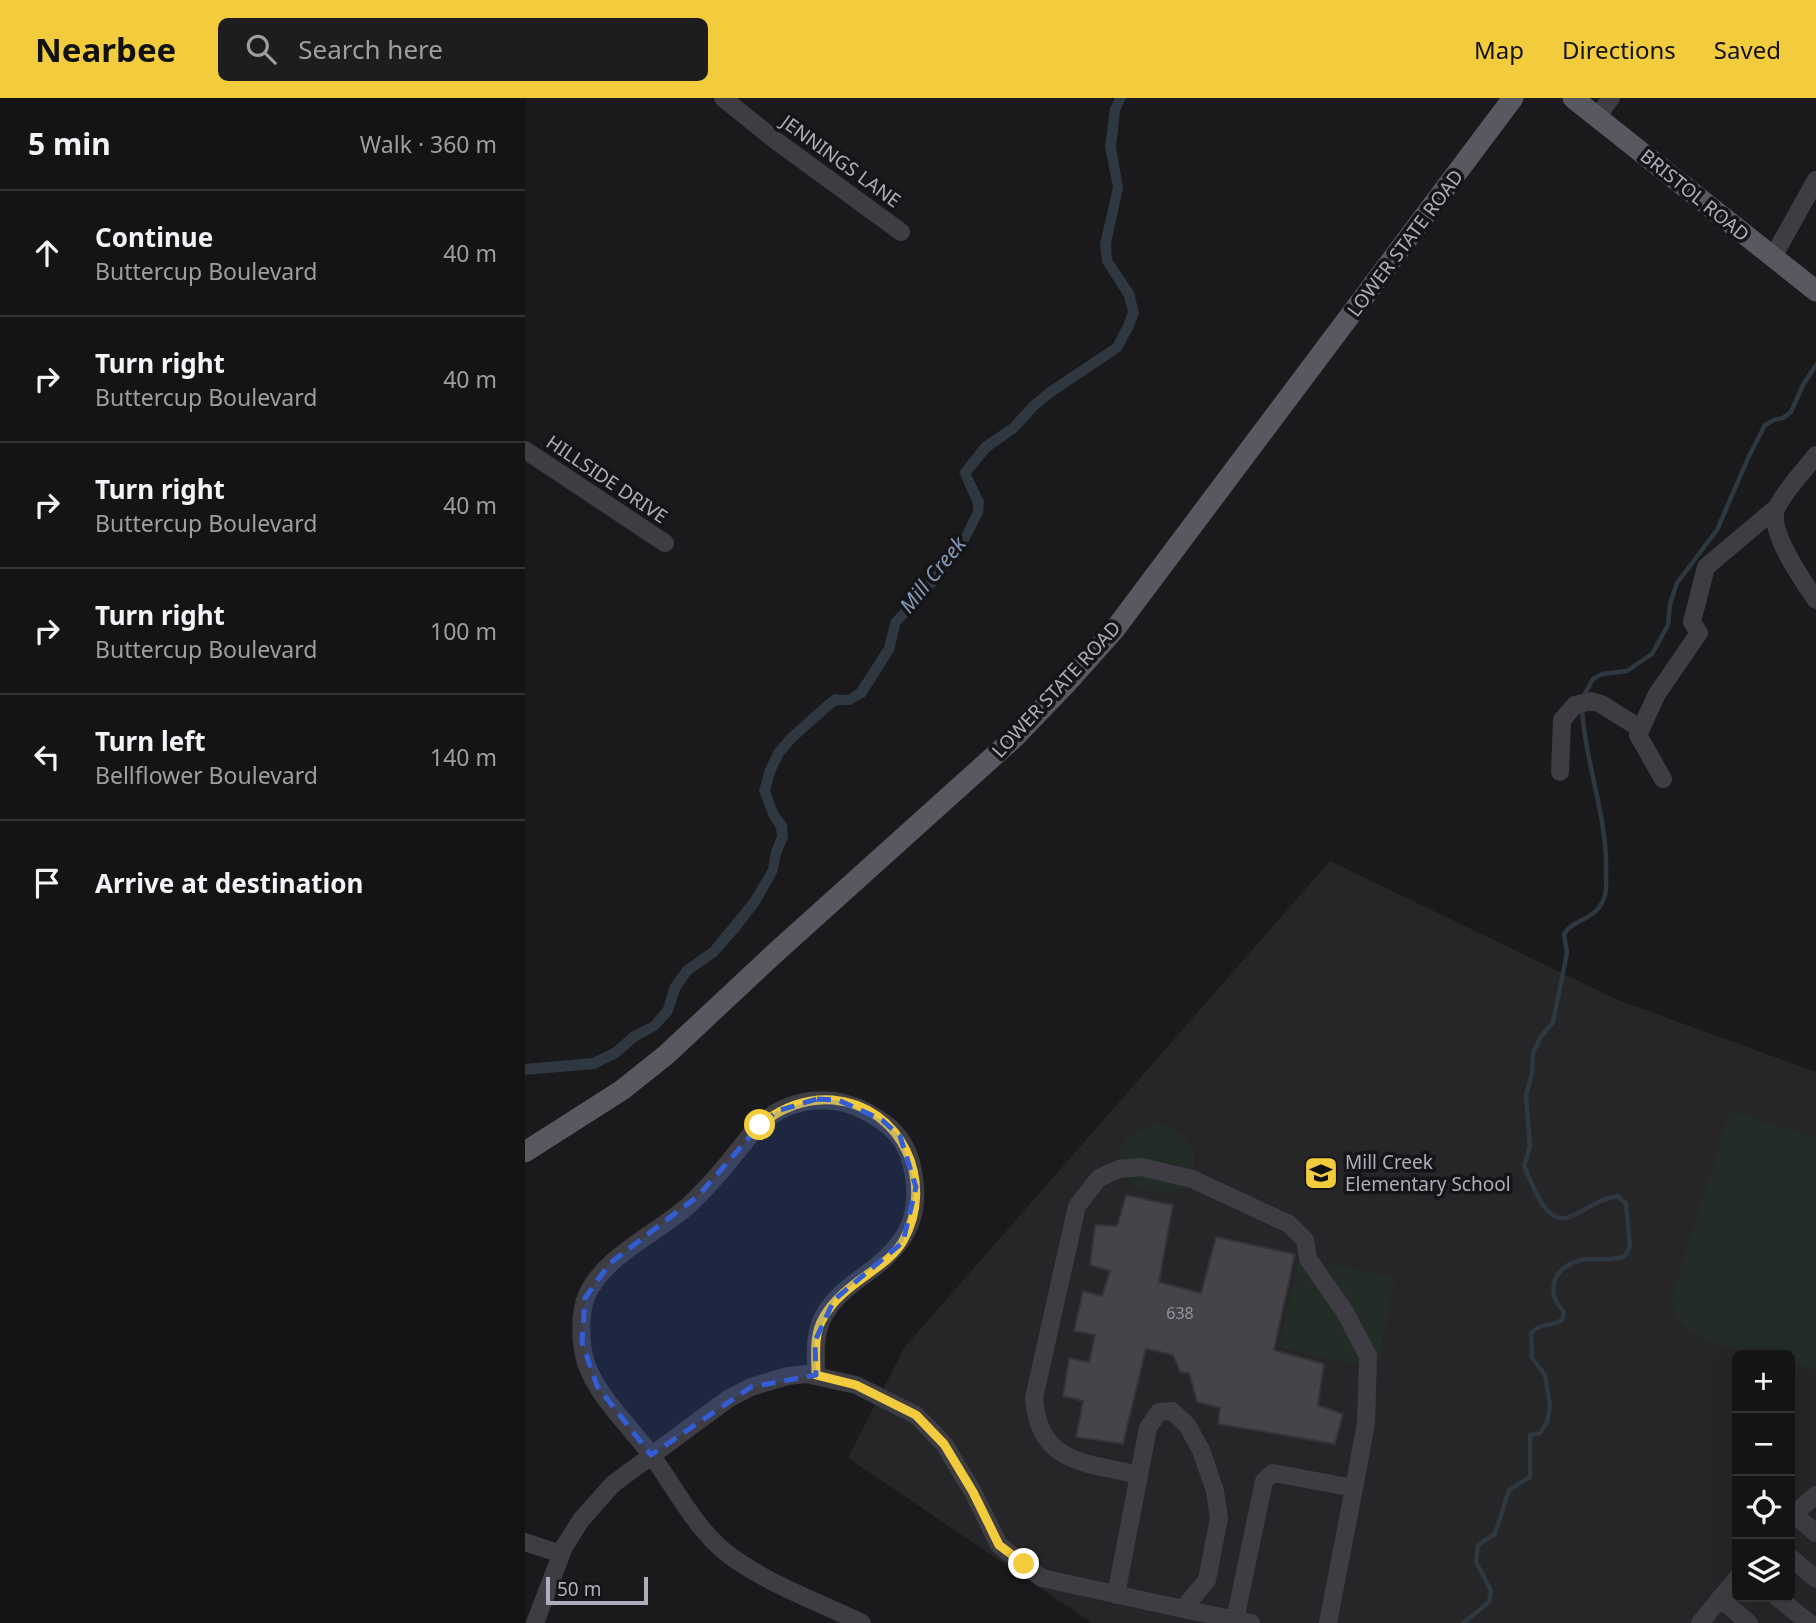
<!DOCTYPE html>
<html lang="en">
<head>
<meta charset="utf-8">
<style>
	body { margin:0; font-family:"Noto Sans",sans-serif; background:#1d1d1e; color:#f1f3f6 }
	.controls { position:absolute; right:21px; bottom:21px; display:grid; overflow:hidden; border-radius:10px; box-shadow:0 7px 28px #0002 }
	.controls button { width:63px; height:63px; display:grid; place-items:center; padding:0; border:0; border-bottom:2px solid #333334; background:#141415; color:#f1f3f6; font:35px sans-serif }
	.scale { position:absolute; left:21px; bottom:18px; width:102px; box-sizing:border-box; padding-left:7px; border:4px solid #acafbb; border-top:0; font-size:19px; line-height:24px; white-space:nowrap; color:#acafbb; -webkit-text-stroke:5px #151517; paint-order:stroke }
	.stop { position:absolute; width:21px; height:21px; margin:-16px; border:5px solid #f2cc3c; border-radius:50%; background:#fff }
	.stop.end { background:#f2cc3c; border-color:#fff; box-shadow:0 2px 7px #0008 }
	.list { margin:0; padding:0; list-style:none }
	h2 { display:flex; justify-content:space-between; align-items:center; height:91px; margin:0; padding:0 28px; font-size:30px }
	h2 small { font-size:23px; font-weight:400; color:#9d9ea0 }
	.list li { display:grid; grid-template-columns:46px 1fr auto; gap:21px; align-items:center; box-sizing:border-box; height:126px; padding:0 28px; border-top:2px solid #333334 }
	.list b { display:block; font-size:26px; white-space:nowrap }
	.list p { margin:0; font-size:23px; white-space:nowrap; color:#9d9ea0 }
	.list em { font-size:23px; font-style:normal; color:#9d9ea0 }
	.icon { flex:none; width:38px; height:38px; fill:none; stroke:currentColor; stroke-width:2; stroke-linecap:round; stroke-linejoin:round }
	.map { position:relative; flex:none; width:1291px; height:1525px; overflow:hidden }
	header { display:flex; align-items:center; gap:42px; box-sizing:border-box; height:98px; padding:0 35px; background:#f2cc3c; color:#111 }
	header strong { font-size:33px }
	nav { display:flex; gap:38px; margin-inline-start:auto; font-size:24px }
	.search { width:490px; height:63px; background:#1d1d1e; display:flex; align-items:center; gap:18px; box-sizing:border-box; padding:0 24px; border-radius:10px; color:#9d9ea0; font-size:26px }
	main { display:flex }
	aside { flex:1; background:#141415 }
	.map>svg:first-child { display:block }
</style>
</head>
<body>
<header>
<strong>Nearbee</strong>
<div class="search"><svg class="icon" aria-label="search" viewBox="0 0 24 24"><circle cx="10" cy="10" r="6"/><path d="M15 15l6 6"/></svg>Search here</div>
<nav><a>Map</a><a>Directions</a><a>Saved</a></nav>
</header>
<main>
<aside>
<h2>5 min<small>Walk · 360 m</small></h2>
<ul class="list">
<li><svg class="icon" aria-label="ahead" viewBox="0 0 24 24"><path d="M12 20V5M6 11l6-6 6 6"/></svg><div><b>Continue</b><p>Buttercup Boulevard</p></div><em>40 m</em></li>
<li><svg class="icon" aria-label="right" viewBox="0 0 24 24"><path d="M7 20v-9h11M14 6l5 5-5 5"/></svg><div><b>Turn right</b><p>Buttercup Boulevard</p></div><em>40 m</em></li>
<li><svg class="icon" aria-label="right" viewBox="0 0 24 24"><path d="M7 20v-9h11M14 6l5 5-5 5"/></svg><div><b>Turn right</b><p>Buttercup Boulevard</p></div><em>40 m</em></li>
<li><svg class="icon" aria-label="right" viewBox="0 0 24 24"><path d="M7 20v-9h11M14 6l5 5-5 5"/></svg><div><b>Turn right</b><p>Buttercup Boulevard</p></div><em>100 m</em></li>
<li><svg class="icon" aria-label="left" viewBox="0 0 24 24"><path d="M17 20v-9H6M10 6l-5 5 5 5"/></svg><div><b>Turn left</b><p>Bellflower Boulevard</p></div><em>140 m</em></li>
<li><svg class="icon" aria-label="arrive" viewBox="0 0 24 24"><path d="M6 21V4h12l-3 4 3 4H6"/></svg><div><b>Arrive at destination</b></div></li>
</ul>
</aside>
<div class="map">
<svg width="1291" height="1525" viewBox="0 0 1291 1525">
	<rect width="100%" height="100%" fill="#1a1a1c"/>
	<path fill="#262629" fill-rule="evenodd" d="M805 763 1093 902 1291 974V1525H567L323 1360 379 1250ZM1212 1257H1265V1499H1212Z"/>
	<path fill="#232c26" d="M1205 1013 1291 1040V1272L1265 1265V1257C1232 1257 1168 1249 1151 1217 1145 1207 1148 1196 1151 1185Z
		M631 1025C666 1033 680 1058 662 1090 648 1094 633 1099 619 1093 599 1084 583 1059 603 1040 611 1032 621 1029 631 1025Z
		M774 1160 870 1179 852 1271 754 1250Z"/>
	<path fill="#2f3740" d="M590 0H601L595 13 591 49 598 90 586 146 587 161 609 194 614 215 608 231 596 253 529 298 512 312 492 334 465 353 446 376 459 403 458 415 443 445 415 483 375 527 369 553 340 599 325 607H313L308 610 270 644 258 658 250 675 245 693 253 714 262 726 263 740 256 756 252 775 234 807 214 833 192 858 166 876 155 892 147 916 132 932 112 943 94 959 70 971 0 977V966L67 960 88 950 106 934 126 924 138 910 145 887 158 869 185 850 225 801 243 771 246 753 252 738 251 730 244 719 234 693 240 671 249 652 263 636 301 602 309 596 323 597 332 591 359 549 366 522 407 476 435 440 448 413V406L434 374 457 345 485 326 504 305 522 290 588 246 598 227 603 214 599 199 577 164 575 146 588 89 580 49 585 10Z"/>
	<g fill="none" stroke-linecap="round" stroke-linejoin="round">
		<path stroke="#2f3740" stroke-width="4.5" d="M1058 599 1068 581 1077 576 1102 573 1127 556 1143 527 1145 506 1152 485 1192 432 1224 358 1240 327 1249 322 1258 320 1266 314 1278 287 1291 267
			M938 1525 964 1504 966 1493 951 1464 953 1447 970 1436 984 1392 1005 1379V1337L1015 1335 1022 1325 1025 1307 1020 1277 1007 1260 1006 1235C1017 1224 1025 1229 1037 1222L1039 1214C1021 1196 1026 1172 1052 1163 1067 1158 1084 1165 1100 1158L1105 1148 1101 1106 1093 1098C1071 1102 1066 1109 1047 1118 1020 1131 1008 1086 999 1068L1005 1049 1001 997 1007 976 1008 955 1015 940 1028 924 1042 855 1039 836C1050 819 1073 823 1080 797 1082 790 1081 782 1081 775 1083 719 1060 666 1057 611"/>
	</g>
	<path fill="#444449" stroke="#343438" stroke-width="2" d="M601 1097 648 1107 634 1184 676 1195 691 1139 770 1156 749 1252 799 1266 793 1307 818 1316 810 1346 693 1326 695 1310 672 1304 664 1275 655 1274 648 1257 621 1251 598 1346 551 1339 558 1303 538 1298 544 1260 564 1264 570 1237 549 1233 558 1193 577 1198 585 1173 565 1167 570 1127 592 1128Z"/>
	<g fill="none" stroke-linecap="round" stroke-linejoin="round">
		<path stroke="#3d3d43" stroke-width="18" d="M198 0 250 42 376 134
			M1072 19 1086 0
			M1248 159 1291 82
			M0 352 140 445
			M1291 357C1279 373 1261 391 1252 409 1241 431 1278 483 1291 502
			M1035 674 1037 622 1050 607 1066 603 1076 606 1116 631
			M1138 681 1113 637 1132 596 1174 535 1167 524 1181 469 1251 410
			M291 1277C291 1258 289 1239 297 1221 307 1201 323 1189 341 1176 383 1146 399 1116 386 1064 379 1039 364 1026 342 1014 308 995 265 999 236 1026 226 1034 219 1046 210 1056 196 1074 181 1091 164 1107 133 1135 79 1158 62 1197 54 1215 55 1246 61 1265 73 1300 105 1328 127 1358 151 1391 171 1432 204 1457 243 1486 293 1504 337 1525
			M614 1377C561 1364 514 1367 509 1300L552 1108 574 1080 594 1071 617 1069 667 1081 764 1126 780 1142 783 1161 820 1214 843 1258 841 1325 829 1390
			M1268 1416 1291 1435
			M1265 1419 1291 1397
			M0 1444 36 1456
			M1265 1459 1291 1481
			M1252 1499 1284 1525
			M1195 1500 1224 1525
			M658 1511 726 1525
			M710 1522 739 1383 748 1375 829 1390 803 1525
			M10 1525 39 1449 56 1422 88 1386 203 1301 226 1289 263 1278 281 1276 331 1287 391 1317 419 1346 448 1394 474 1447 517 1480 658 1511 682 1482 694 1420 690 1393 676 1352 662 1327 647 1313 634 1314 623 1330 591 1497
			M1175 1525 1212 1480"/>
		<path stroke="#575860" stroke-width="21" d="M1048 0 1291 193
			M0 1054 97 992 141 957 249 856 490 639 541 586 590 531 988 0"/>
	</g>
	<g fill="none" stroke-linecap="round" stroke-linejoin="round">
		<path stroke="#f2cc3c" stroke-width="9" d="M235 1027C256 1010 280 1000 308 1002 377 1008 411 1085 378 1143 361 1172 318 1184 298 1220 288 1237 291 1258 291 1277L331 1287 391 1317 419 1346 448 1394 474 1447 499 1466"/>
	</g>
	<path fill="#325dd4" fill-opacity="0.2" stroke="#325dd4" stroke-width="5" stroke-dasharray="14 9" stroke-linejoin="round" d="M292 1001 313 1002 357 1022 375 1038 391 1089 378 1144 309 1202 290 1243 291 1277 226 1289 126 1357 72 1288 57 1244 60 1200 85 1165 173 1098 235 1027 252 1013Z"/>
	<defs>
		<g id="school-square" transform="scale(1.75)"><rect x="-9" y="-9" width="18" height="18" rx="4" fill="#f2cc3c" stroke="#151517"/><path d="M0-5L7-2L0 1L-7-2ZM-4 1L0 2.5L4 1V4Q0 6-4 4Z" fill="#111"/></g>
	</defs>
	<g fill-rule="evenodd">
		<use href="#school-square" x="796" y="1075"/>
	</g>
	<g text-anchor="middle" stroke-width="7" stroke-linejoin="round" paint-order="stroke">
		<g font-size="16" fill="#92949e">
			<text x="655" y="1221">638</text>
		</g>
		<g font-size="19" fill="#acafbb" stroke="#151517">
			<text transform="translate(316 63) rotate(36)" y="7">JENNINGS LANE</text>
			<text transform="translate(1170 97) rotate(39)" y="7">BRISTOL ROAD</text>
			<text transform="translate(880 145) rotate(-53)" y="7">LOWER STATE ROAD</text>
			<text transform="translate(82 381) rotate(34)" y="7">HILLSIDE DRIVE</text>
			<text transform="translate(531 591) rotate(-47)" y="7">LOWER STATE ROAD</text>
		</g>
		<g font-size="19" fill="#acafbb" stroke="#151517" text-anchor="start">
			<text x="820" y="1071">Mill Creek<tspan x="820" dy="22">Elementary School</tspan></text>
		</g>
		<g font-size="21" font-style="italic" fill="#8498b6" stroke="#151517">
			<text transform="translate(408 477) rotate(-51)" y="7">Mill Creek</text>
		</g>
	</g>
</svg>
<div class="controls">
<button>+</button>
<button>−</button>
<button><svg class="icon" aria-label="locate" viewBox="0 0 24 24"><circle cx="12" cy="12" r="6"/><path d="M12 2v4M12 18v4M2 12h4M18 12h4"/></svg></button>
<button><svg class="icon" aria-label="layers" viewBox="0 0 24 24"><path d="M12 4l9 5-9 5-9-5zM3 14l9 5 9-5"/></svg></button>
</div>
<div class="scale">50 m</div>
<div class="stop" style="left:235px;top:1027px"></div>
<div class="stop end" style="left:499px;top:1466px"></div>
</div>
</main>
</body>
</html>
